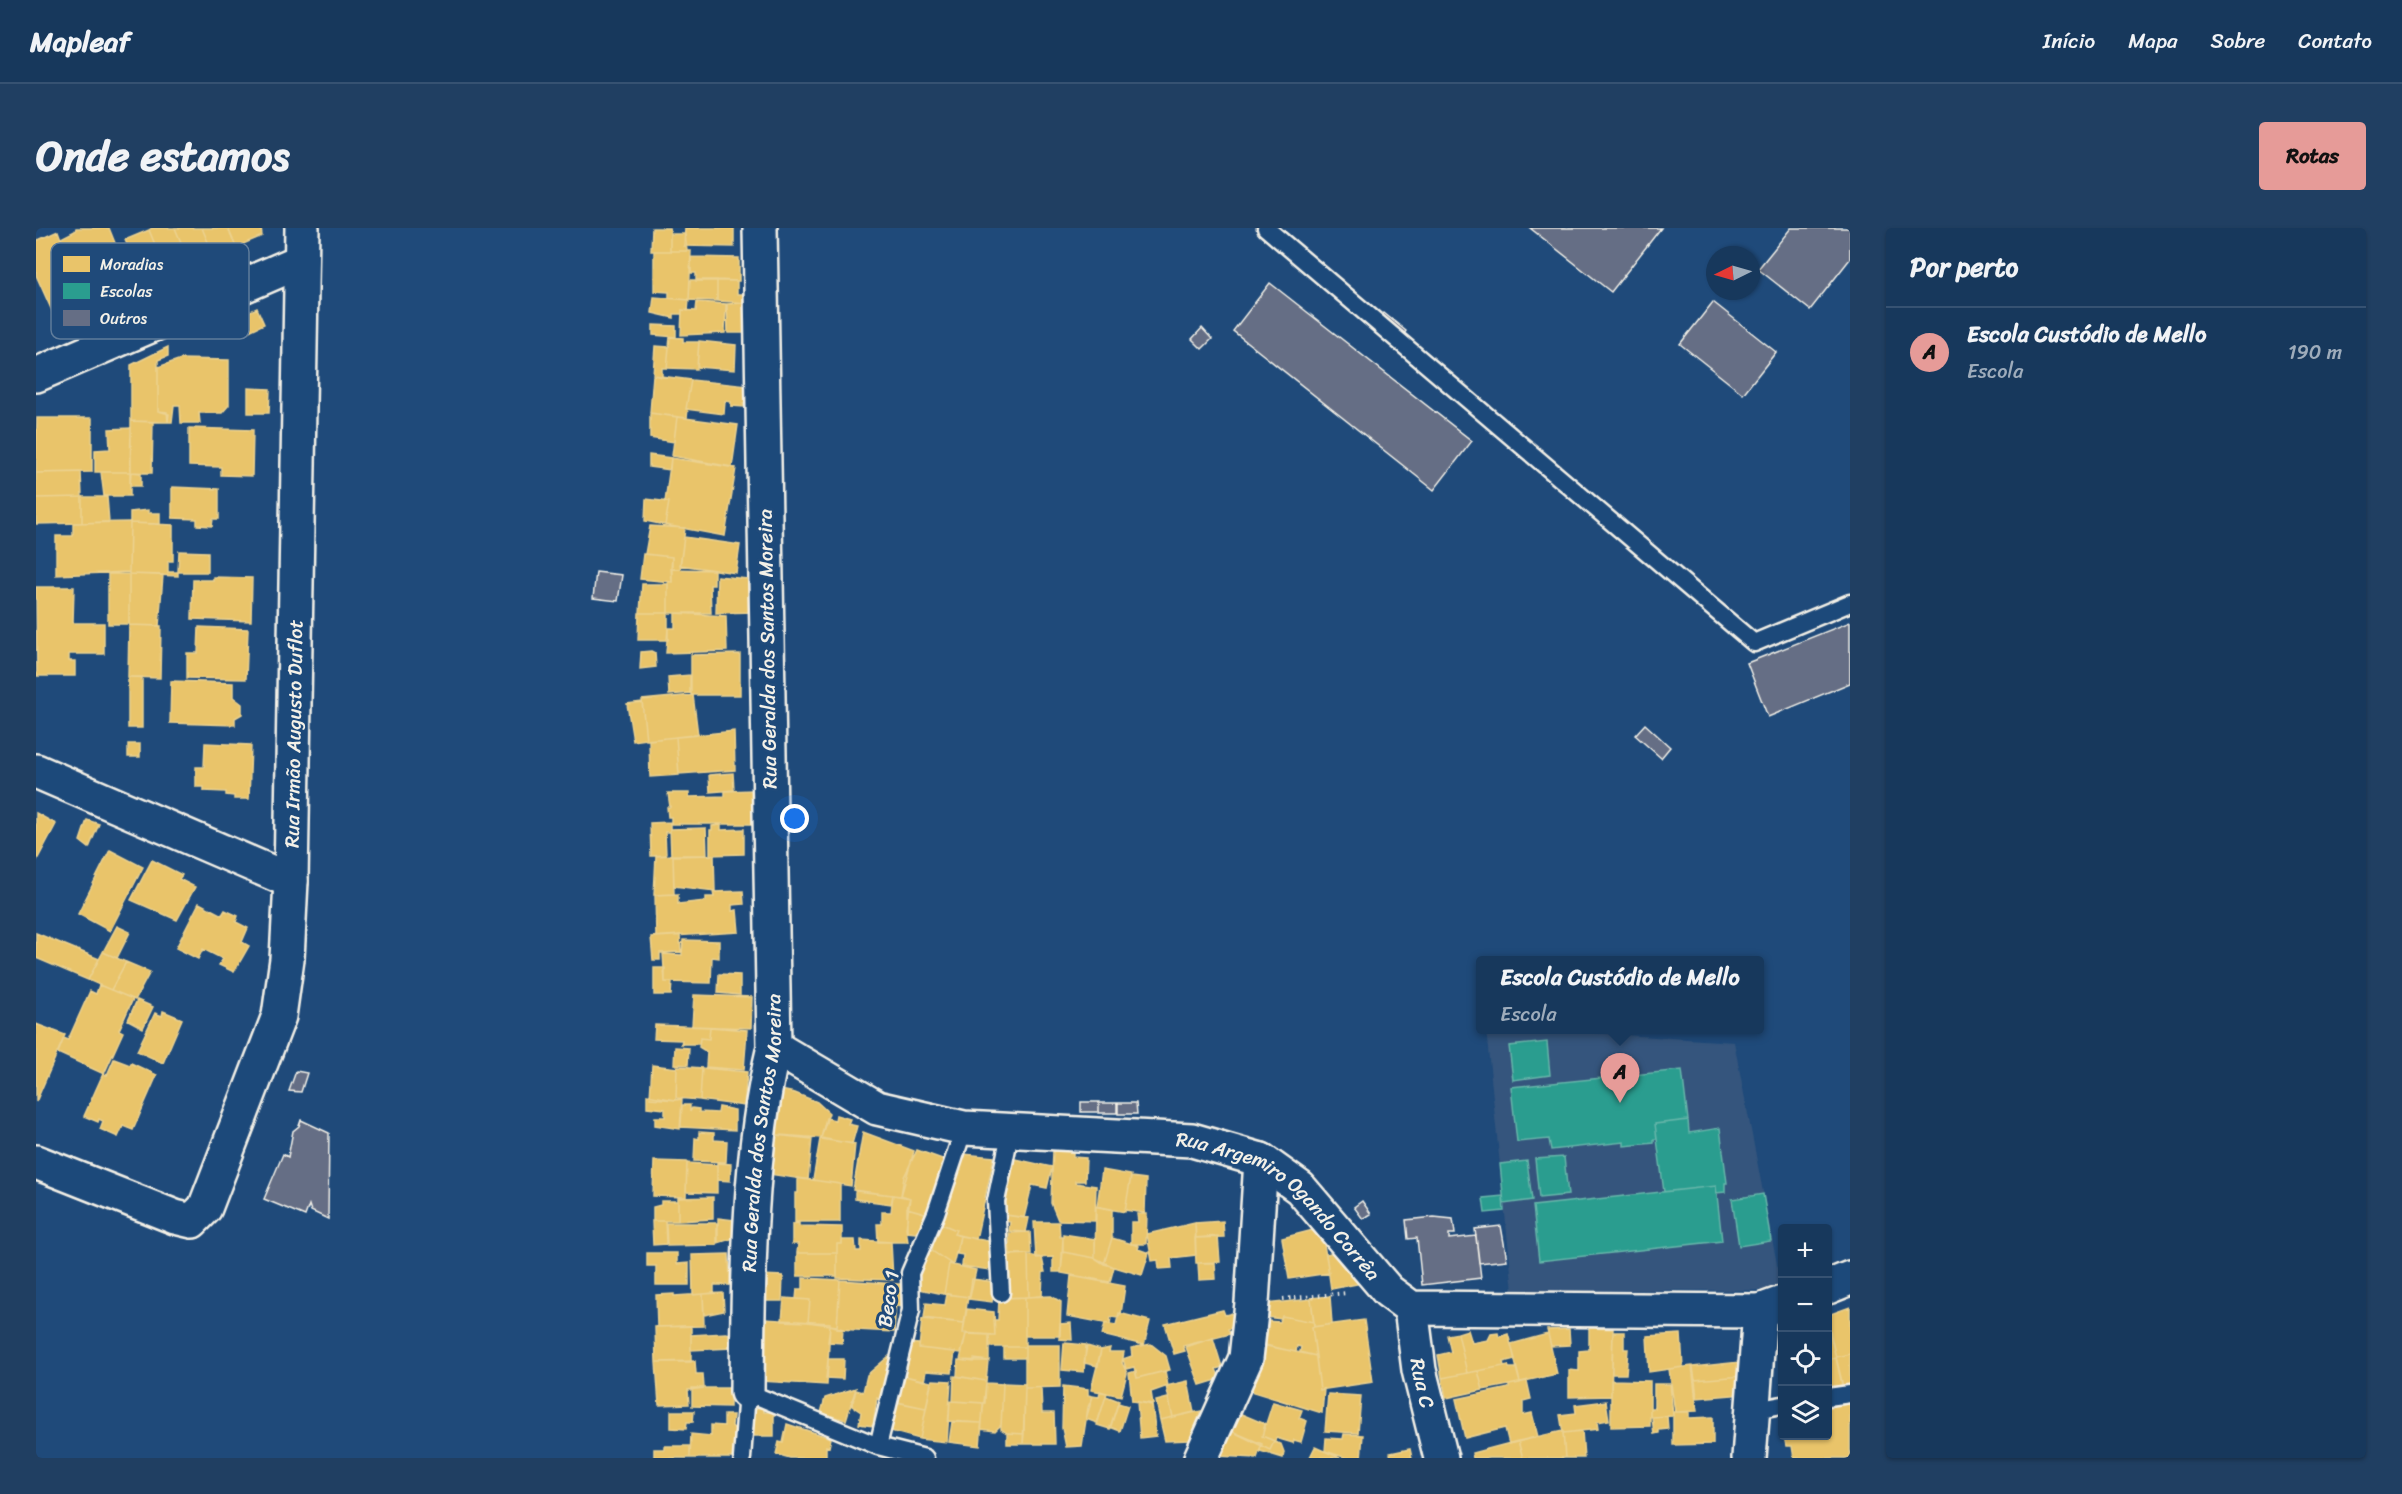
<!DOCTYPE html>
<html lang="pt">
<head>
<meta charset="utf-8">
<style>
	body { margin:0; font-family:Sriracha,sans-serif; background:#203f62; color:#f1f3f6 }
	.controls { position:absolute; right:18px; bottom:18px; display:grid; overflow:hidden; border-radius:6px; box-shadow:0 2px 4px #0004 }
	.controls button { width:54px; height:54px; display:grid; place-items:center; padding:0; border:0; border-bottom:2px solid #365272; background:#17385c; color:#f1f3f6; font:30px sans-serif }
	.compass { position:absolute; left:1670px; top:18px; width:54px; height:54px; border-radius:50%; background:#17385c; box-shadow:0 2px 4px #0004; rotate:265deg }
	.you { position:absolute; left:759px; top:591px; width:21px; height:21px; margin:-15px; border:4px solid #fff; border-radius:50%; background:#1a73e8; box-shadow:0 0 0 9px #1a73e833 }
	.badge { display:grid; place-items:center; width:39px; height:39px; border-radius:50%; background:#e69b98; color:#111; font-size:20px; font-weight:700 }
	.pin { position:absolute; translate:-50% -50px; filter:drop-shadow(0 2px 3px #0008) }
	.pin::after { content:''; position:absolute; top:32px; width:21px; height:18px; background:inherit; clip-path:polygon(0 0,100% 0,50% 100%) }
	.popup { position:absolute; left:1440px; top:728px; width:288px; height:78px; box-sizing:border-box; display:grid; place-content:center; border-radius:6px; background:#17385c; filter:drop-shadow(0 2px 4px #0005); font-size:20px; white-space:nowrap; color:#9eacbb }
	.popup b { font-size:22px; color:#f1f3f6 }
	.popup::after { content:''; position:absolute; left:50%; top:100%; margin-left:-12px; border:12px solid transparent; border-top-color:#17385c }
	.list { margin:0; padding:0; list-style:none }
	h2 { display:flex; justify-content:space-between; align-items:center; height:78px; margin:0; padding:0 24px; font-size:26px }
	h2 small { font-size:20px; font-weight:400; color:#9eacbb }
	.list li { display:grid; grid-template-columns:39px 1fr auto; gap:18px; align-items:center; box-sizing:border-box; height:90px; padding:0 24px; border-top:2px solid #365272 }
	.list b { display:block; font-size:22px; white-space:nowrap }
	.list p { margin:0; font-size:20px; white-space:nowrap; color:#9eacbb }
	.list em { font-size:20px; font-style:normal; color:#9eacbb }
	.icon { flex:none; width:33px; height:33px; fill:none; stroke:currentColor; stroke-width:2; stroke-linecap:round; stroke-linejoin:round }
	.map { position:relative; flex:none; width:1814px; height:1230px; overflow:hidden; border-radius:6px }
	header { display:flex; align-items:center; gap:36px; box-sizing:border-box; height:84px; padding:0 30px; background:#17385c; border-bottom:2px solid #365272 }
	header strong { font-size:28px }
	nav { display:flex; gap:33px; margin-inline-start:auto; font-size:21px }
	.intro { display:flex; align-items:center; justify-content:space-between; box-sizing:border-box; height:144px; padding:0 36px }
	h1 { margin:0; font-size:42px }
	.button { padding:15px 27px; border-radius:6px; background:#e69b98; color:#111; font-size:21px; font-weight:700 }
	main { display:flex; gap:36px; padding:0 36px }
	aside { flex:1; background:#17385c; border-radius:6px; box-shadow:0 2px 4px #0004 }
	.map>svg:first-child { display:block }
</style>
</head>
<body>
<header>
<strong>Mapleaf</strong>
<nav><a>Início</a><a>Mapa</a><a>Sobre</a><a>Contato</a></nav>
</header>
<div class="intro"><h1>Onde estamos</h1><a class="button">Rotas</a></div>
<main>
<div class="map">
<svg width="1814" height="1230" viewBox="0 0 1814 1230">
	<rect width="100%" height="100%" fill="#1f4a7a"/>
	<filter id="ink" filterUnits="userSpaceOnUse"><feTurbulence type="fractalNoise" baseFrequency=".0167" numOctaves="2"/><feDisplacementMap in="SourceGraphic" scale="12" xChannelSelector="R" yChannelSelector="G"/><feConvolveMatrix kernelMatrix="1 2 1 2 8 2 1 2 1" color-interpolation-filters="sRGB"/></filter>
	<g filter="url(#ink)">
		<path fill="#34557d" d="M1450 802H1509L1698 814 1746 1062 1477 1063Z"/>
		<path fill="#e9c46a" stroke="#ecd290" stroke-width="1.5" d="M40 0H73L81 20 78 26 81 31 90 27 101 53 78 63 73 52 48 63 25 10 39 3Z
			M116 0H139L155 38 132 48 113 2Z
			M139 0H166L178 28 155 38Z
			M166 0H192L200 19 178 28Z
			M192 0H225L226 8 200 19Z
			M616 0H634V23H615Z
			M649 0H698V19L648 18Z
			M113 2 132 48 109 58 89 12Z
			M22 3 37 44 39 42 51 70 17 85 0 47V13Z
			M634 6H649L651 23H634Z
			M618 23H655L653 72 633 70V64L618 63Z
			M655 29 703 30V53H660V45H655Z
			M654 52H681V73L653 72Z
			M681 52 701 53V66H712L714 75 681 73Z
			M618 69 653 72 652 83 646 82V86H638V90L616 85Z
			M661 74 690 76 689 105 645 107 646 82 660 83Z
			M708 75 709 105H692L691 76Z
			M221 80 228 96 207 106 200 90Z
			M617 97 640 98V109L617 107Z
			M634 109 647 110V114H663L661 141 631 140Z
			M663 113 700 117 699 142 661 139Z
			M619 118 633 119 631 140H626V149L617 147Z
			M132 119V128L122 132V183L133 186 132 194 95 193V137Z
			M145 131 193 132V177L186 185H163L164 195H145L144 177H138L136 194H132L131 184 122 183V139Z
			M617 147 655 152 650 181H652L651 190 614 185Z
			M655 152 711 158 712 175H707L708 179 695 178V174L689 173 688 186 650 181Z
			M212 160 234 161 233 185H212Z
			M614 185 641 189 638 214 614 210Z
			M641 189 702 197 696 239 636 228Z
			M1 190H56V244L0 245Z
			M95 193 117 194 116 245 95 244Z
			M95 200 94 244H59V222L74 221 73 201Z
			M153 200 217 202 216 248 185 247V239L153 238Z
			M613 227 635 230 634 242 613 239Z
			M635 230 700 240 689 308 629 297 633 274H629Z
			M45 244 46 269 0 270V245Z
			M65 244H94V268H68Z
			M95 244 105 245V258H94Z
			M136 259 183 261V291H177L176 298 161 297V291L136 290Z
			M46 269V295L0 296V270Z
			M46 269H71L73 294 46 295Z
			M610 271 633 274 629 297 609 293Z
			M112 282V285H124V296L94 295V284Z
			M94 294 93 344 20 347V308H37V295Z
			M94 295 137 297V333H132V344H142V348L93 346Z
			M614 298 649 300 644 341H635L636 329 609 326Z
			M648 309 704 317 700 345 644 337Z
			M143 323 172 324V344H142Z
			M607 326 636 329V354L604 351Z
			M635 341 678 342V357H674L675 385H632V354H636Z
			M72 346H93V396H72Z
			M93 346 127 347 123 398 93 397Z
			M681 348 712 351 713 365H718V384L680 385Z
			M177 349 216 350 215 393 156 391 157 352H177Z
			M606 356H632V385H604Z
			M0 359H38L37 395H68V426H33V433H39V448H1Z
			M603 385H632V412H602Z
			M639 385 690 388 691 423 630 425 632 400H639Z
			M93 397 125 398 124 450 92 449Z
			M163 399 212 401 210 451 151 450V425H162Z
			M615 423 619 425 620 439 604 441 605 424Z
			M704 426V467H655V427Z
			M654 447V465L633 467 632 449Z
			M92 449H106V500H92Z
			M135 453 197 455V469L206 476V486L199 490V497L134 495Z
			M657 467 662 507 610 512 606 472Z
			M606 474 610 511 597 513 591 476Z
			M698 503 699 542 643 546 640 509Z
			M640 509 643 547 614 549 613 512Z
			M169 515 215 517 213 571H198V568L190 567V564L168 563V559H160V539H168Z
			M92 516H104V529H92Z
			M697 545 698 562 674 564 673 547Z
			M717 562V596H635V589H632L631 579H634L632 565H653V569L689 568V563Z
			M0 585 20 596 0 634Z
			M51 592 63 596 53 620 44 613Z
			M634 594V604H629L630 627 615 628 614 595Z
			M685 597V602L708 601V626L674 627V602H676V598Z
			M670 600 671 627H635L634 601Z
			M74 622 107 639 74 703 42 686Z
			M637 627 638 666 618 667 620 628Z
			M678 627 679 663 638 658 637 628Z
			M116 632 146 647 143 651 159 659 141 692 95 672Z
			M707 663 708 676 696 677V683L701 682 703 704 620 709 619 667 642 666V676L670 673V669H678L677 664Z
			M163 675 186 687 189 682 202 688 200 694 212 700 206 714 213 718 198 744 183 737 187 731 167 721 162 731 140 720Z
			M81 698 94 704 81 730 67 724Z
			M0 705 63 731 52 752 0 730Z
			M644 707 645 724 624 725V732H617L615 709Z
			M647 712 683 713V730L676 729 675 755 629 754 627 726 646 727Z
			M67 724 90 734 75 762 52 752Z
			M90 734 114 744 99 772 75 762Z
			M618 740H629V754H636L635 767H618Z
			M683 746 704 747V767L682 765Z
			M63 757 97 771 83 802 87 804 68 846 22 825 28 810 32 812 54 763 60 766Z
			M658 767 716 769 715 800 656 798Z
			M101 772 117 779 107 800 92 792Z
			M127 783 146 791 127 835 101 823 119 785 126 788Z
			M0 796 29 807 0 874Z
			M619 797 674 799 673 811 664 810 663 816H645L646 812 618 811Z
			M674 799 711 802 708 842 670 839 671 824 663 819 664 810 673 811Z
			M639 819 653 820 652 837 638 836Z
			M78 831 94 837 95 835 121 847 97 902 87 898 82 909 64 901 67 893 63 891 62 894 48 888 67 846 71 847Z
			M616 837 641 840 640 872 614 870Z
			M641 838 666 840 664 872 640 870Z
			M666 840 711 844 708 878 664 872Z
			M740 861 759 865 781 874 793 885 785 910 729 906Z
			M611 867 640 872 646 871 644 901 619 897V889H629V881L611 879Z
			M646 877H654V884L656 880 663 881V884L682 885 683 879 699 882V902L645 899Z
			M800 887 814 891 812 896 821 898 816 916 785 910 790 890 799 892Z
			M663 904 678 905V912L691 913 690 934 658 933 659 910 663 911Z
			M827 904 878 923 865 968 817 962Z
			M739 907 776 911 772 952 726 945Z
			M784 911 819 916 815 958 777 952Z
			M881 922 909 932 892 986 871 980 874 970 865 967 868 949Z
			M1017 923H1037V929L1050 930 1049 953H1039V955L1060 958 1059 993 1022 992 1015 975Z
			M927 926 958 929 940 1011 918 1006 920 1002 901 994Z
			M979 931 1016 939 1011 960 996 957 988 990 970 987 968 980Z
			M618 933 651 934 650 969 617 968Z
			M651 935 681 937V965L650 964Z
			M681 935 695 936 694 953 681 952Z
			M1066 942 1095 947 1089 984 1061 979Z
			M1095 949 1110 951 1109 985 1089 982Z
			M762 950 804 956V994H759V965H762Z
			M819 963 857 967 855 976 819 971Z
			M857 967 874 970 870 1000 872 1014H842L841 996H846V984H855Z
			M677 969V991L642 993V970Z
			M625 973H642V993H617V979L625 977Z
			M1060 978 1076 981V1010L1068 1036 1059 1030Z
			M871 980 893 986 889 1006 871 1004Z
			M1101 986H1111L1110 1016H1095V994H1102Z
			M970 987 993 990 990 1004 973 1003 974 994 968 993Z
			M682 990 698 992V1010L682 1015Z
			M616 993H629L630 1016 617 1017Z
			M1187 993 1188 1009 1160 1010 1159 995Z
			M901 994 920 1002 918 1006 924 1008 917 1037 896 1023Z
			M998 994H1023L1024 1009H1027L1025 1044H1017V1029L1000 1030Z
			M630 995H681V1017L631 1018Z
			M763 995V998L806 999V1016H801V1025H761L762 1016H756V996Z
			M1159 995 1160 1027 1135 1030 1136 1040 1123 1041 1122 1032 1116 1033 1111 1006Z
			M1285 1000 1293 1045 1253 1051 1246 1010Z
			M994 1004 995 1026 974 1027 973 1005Z
			M1027 1006 1059 1011V1030L1027 1024Z
			M924 1008 958 1014 954 1042 926 1038 927 1027 921 1026Z
			M1182 1008 1184 1034 1160 1035 1159 1010Z
			M1076 1010 1103 1018 1102 1021 1113 1025 1106 1047 1068 1036Z
			M806 1012H819L820 1023H825V1012L855 1014 857 1052 801 1050V1016H806Z
			M886 1021 896 1023 917 1037 913 1036 908 1066 878 1060Z
			M1303 1023 1326 1055 1295 1061 1290 1026Z
			M1027 1024 1059 1030 1078 1039 1074 1054 1025 1045Z
			M611 1025H641V1036L653 1035V1057H620V1038H611Z
			M761 1025H801V1048H761Z
			M693 1026 694 1057H678V1065L657 1067 656 1027Z
			M971 1026H992L993 1069 971 1070Z
			M992 1027 1006 1030 1009 1044H1007L1006 1068 993 1069Z
			M1162 1035H1179L1180 1051 1163 1052Z
			M913 1036 940 1042 934 1069 908 1066Z
			M725 1047 747 1048 746 1073H725Z
			M1035 1048 1089 1058 1085 1086 1082 1090 1075 1089 1074 1096 1031 1088Z
			M767 1050 804 1052 801 1098 772 1094 774 1072 760 1071 761 1061H767Z
			M936 1051 959 1054 956 1074 933 1071Z
			M804 1052 861 1056 858 1104 801 1101Z
			M861 1056H871L869 1079 860 1078Z
			M687 1065 688 1083 668 1087 667 1066Z
			M638 1066V1068L667 1066 668 1098 621 1099 620 1067Z
			M911 1066 932 1069 928 1095 888 1090 890 1075 909 1077Z
			M1015 1068 1025 1074 1024 1108H989V1069Z
			M1294 1068 1296 1096 1278 1099 1275 1070Z
			M989 1069V1119H954L953 1107H959L958 1092H962L963 1070Z
			M748 1070 774 1072 772 1094 746 1093Z
			M1275 1071 1278 1094 1246 1088 1245 1091 1230 1089V1076Z
			M1814 1079V1126L1800 1129 1792 1100V1087Z
			M931 1081 958 1084 959 1107 927 1105Z
			M1187 1082 1189 1087 1197 1085 1199 1099 1192 1101 1194 1106 1147 1118 1149 1123 1138 1126 1129 1096Z
			M1083 1085 1114 1093 1108 1117 1066 1107 1069 1095 1080 1097Z
			M1246 1088 1278 1094V1099H1276L1280 1128 1264 1124 1265 1119 1261 1118 1260 1124 1225 1116 1230 1093 1244 1094Z
			M728 1091 794 1095 791 1157 725 1153Z
			M886 1091 928 1095 927 1105 930 1106 925 1125 883 1120Z
			M1328 1092 1337 1154 1284 1162 1276 1099Z
			M1035 1095 1036 1112 1023 1111 1024 1096Z
			M794 1097 807 1101 806 1115 792 1114Z
			M655 1098V1134H620L619 1099Z
			M1793 1099 1800 1130 1792 1132V1100Z
			M1553 1100 1577 1101 1575 1168 1533 1169V1142L1543 1143V1123L1553 1122Z
			M1533 1101 1534 1117 1515 1118 1511 1102Z
			M1432 1102 1436 1115 1452 1112 1455 1106 1462 1105 1463 1109 1472 1106 1479 1131 1467 1134 1468 1138 1431 1145 1422 1105Z
			M1577 1104H1588V1121H1592L1590 1146H1576Z
			M690 1105 695 1106 696 1120 655 1122V1107Z
			M1422 1105 1431 1145 1406 1150 1402 1127 1415 1124 1411 1107Z
			M930 1106 953 1107V1133L924 1132Z
			M1512 1106 1521 1146 1484 1154 1475 1116Z
			M1645 1106 1647 1139 1613 1144 1611 1108Z
			M1177 1110 1186 1139 1180 1141 1184 1151 1164 1157 1150 1119Z
			M871 1115 883 1116V1120L919 1124 916 1145 890 1143 888 1153 865 1147Z
			M1028 1115 1050 1117 1048 1144 1026 1142Z
			M1115 1116 1130 1128 1134 1142 1101 1150 1098 1139 1090 1141 1087 1131 1096 1128 1095 1120Z
			M989 1117H1024V1159L989 1160Z
			M1051 1118 1065 1122 1062 1138 1048 1135Z
			M1230 1118 1280 1128 1284 1162 1288 1161 1286 1185 1211 1162 1220 1131 1228 1130Z
			M968 1119H989V1130H968Z
			M1074 1120 1073 1124H1088L1086 1135 1091 1145 1085 1168 1055 1162 1065 1122Z
			M1814 1126V1157L1807 1158 1800 1129Z
			M853 1128 859 1130 852 1166 845 1165 844 1171 841 1170 837 1198 823 1196 825 1184 816 1178 820 1162 827 1164 831 1147Z
			M1800 1130 1806 1157 1792 1160V1132Z
			M792 1131H808L807 1151 790 1150Z
			M938 1131 952 1133 950 1153 921 1148 922 1132 938 1134Z
			M659 1133 660 1146H667L668 1160 652 1162 653 1176 623 1177 620 1134Z
			M1704 1134 1706 1148 1659 1152 1657 1139Z
			M1472 1137 1473 1140H1480L1484 1155 1447 1162 1442 1143Z
			M1656 1138 1661 1183 1639 1184 1633 1141Z
			M1100 1143 1101 1150 1129 1143 1132 1158 1115 1164 1117 1176 1096 1173 1093 1145Z
			M1442 1143 1447 1162 1410 1170 1406 1150Z
			M865 1147 895 1154 890 1180 859 1174Z
			M918 1148 950 1153 949 1175 917 1173Z
			M1706 1148 1708 1166 1661 1170 1659 1152Z
			M896 1152 915 1153 911 1214 884 1211Z
			M1575 1152 1614 1153V1198L1575 1199Z
			M1152 1153 1158 1184 1137 1189 1130 1158Z
			M1491 1153 1495 1171 1487 1173V1187L1496 1185 1502 1209 1473 1216 1469 1200 1429 1210 1420 1171 1473 1160V1157Z
			M950 1155 967 1156 965 1197 959 1203 945 1201Z
			M967 1155 989 1156 988 1206 971 1205 965 1201Z
			M1618 1156H1634L1637 1188 1614 1189V1180H1618Z
			M1027 1158 1052 1161V1167L1057 1168 1052 1179 1046 1218 1030 1219 1026 1200Z
			M656 1160H694V1179L656 1178Z
			M820 1160 810 1192 785 1185 789 1170Z
			M989 1160H1005L1006 1185H1018L1019 1216H987Z
			M1064 1163 1071 1165 1061 1195 1050 1191 1057 1168 1063 1169Z
			M1292 1166 1325 1168 1322 1205 1289 1203Z
			M1070 1168 1083 1173 1074 1201 1061 1197Z
			M1132 1170 1137 1189 1124 1192 1120 1173Z
			M857 1173 890 1180 884 1211 851 1202Z
			M914 1173 947 1175 946 1195 913 1193Z
			M1570 1173 1573 1192 1561 1194 1562 1201 1527 1205 1524 1187 1540 1185 1539 1177Z
			M1814 1173V1230H1758L1756 1218H1750L1748 1208H1792V1177Z
			M1101 1174 1116 1177 1120 1208 1104 1210Z
			M1237 1174 1266 1182 1263 1190 1271 1193 1265 1214 1258 1212 1257 1215 1240 1210 1239 1213 1226 1208Z
			M1082 1175 1092 1178 1084 1203 1074 1199Z
			M716 1180H728V1184H738V1208H713Z
			M635 1183H658L657 1194H651L650 1201 635 1200Z
			M1165 1183 1154 1212 1129 1213 1124 1192Z
			M1637 1184H1653V1190L1677 1189V1216L1637 1217Z
			M1203 1185 1229 1196 1226 1208 1238 1213 1234 1222 1195 1203Z
			M688 1187H697L696 1198 700 1203 703 1230H654L655 1206 675 1208V1197L688 1198Z
			M1631 1188 1632 1201 1623 1202V1205L1618 1206 1616 1189Z
			M916 1194 946 1195 944 1218 913 1214Z
			M751 1196 795 1210 793 1219 790 1218V1230H754L740 1226 743 1214 747 1215Z
			M1193 1202 1226 1216 1221 1230 1182 1228Z
			M1527 1203 1529 1230H1487L1482 1213Z
			M1546 1203 1548 1230H1529L1527 1205Z
			M971 1205 988 1206 987 1216H971Z
			M1308 1206 1327 1207 1325 1230H1311L1289 1223 1290 1210 1307 1211Z
			M1482 1213 1487 1230H1437L1436 1225Z
			M1238 1214 1245 1216 1248 1224 1247 1230 1224 1223 1225 1218 1234 1222Z
			M628 1218H654V1230H618V1221H628Z
			M1279 1219 1304 1230 1274 1229Z
			M1374 1221 1376 1230H1355L1354 1225Z"/>
		<path fill="#2a9d8f" stroke="#67b6aa" stroke-width="1.5" d="M1511 814 1514 847 1477 852 1473 818Z
			M1646 842 1652 892 1619 896 1621 911H1618V915L1588 918V914L1515 922 1513 911 1481 914 1475 859Z
			M1652 892 1653 905 1684 900 1691 955H1689V964L1680 965V958L1628 964 1619 896Z
			M1528 929 1532 967 1503 970 1499 931Z
			M1491 933 1496 972 1468 976 1464 936Z
			M1680 958 1686 1013 1503 1033 1497 978Z
			M1727 966 1735 1013 1703 1018 1696 971Z
			M1467 968 1468 983 1449 985 1447 970Z"/>
		<path fill="#656e85" stroke="#f4f1e8" stroke-width="1.5" d="M1494 0H1625L1575 64Z
			M1755 0H1814V31L1774 82 1722 41Z
			M1234 55 1436 213 1398 262 1197 103Z
			M1677 74 1740 124 1707 166 1644 116Z
			M1348 85 1370 103 1357 119 1335 101Z
			M1166 100 1176 111 1166 121 1156 111Z
			M560 344 586 347 582 373 557 370Z
			M1814 394V455L1732 489 1711 435Z
			M1609 496 1634 519 1625 530 1599 507Z
			M260 843 271 845 265 864 253 863Z
			M1045 874H1063V884H1045Z
			M1063 875H1081V885H1063Z
			M1082 875H1100L1101 886H1082Z
			M265 892 293 905 292 991 275 983 273 977 269 988 228 971 247 926 252 929 257 903 263 898Z
			M1326 973 1335 986 1327 991 1318 979Z
			M1398 989 1417 991 1419 1006H1413V1011L1440 1008 1445 1050 1386 1057 1381 1010 1372 1011 1370 992Z
			M1465 998 1471 1032 1443 1035 1439 1001Z"/>
		<g fill="none" stroke-linecap="round" stroke-linejoin="round">
			<g stroke="#f4f1e8" stroke-width="21">
				<path id="lane" d="M1230 0 1718 415 1814 375
					M965 1065 960 973 975 901
					M1792 1169 1814 1166
					M1719 1182 1746 1177
					M842 1218 875 1082 874 1045 900 985 928 900
					M706 1230 711 1164 842 1218 889 1230"/>
			</g>
			<g stroke="#f4f1e8" stroke-width="38">
				<g id="street">
					<path d="M0 147 265 33"/>
					<path d="M0 543 255 653"/>
					<path id="s1" d="M738 819 841 880 928 900 1156 912 1225 932 1264 960 1352 1063 1375 1080 1724 1083 1746 1075"/>
					<path id="s2" d="M0 934 139 989 156 993 169 980 243 788 251 731 255 653 266 0"/>
					<path d="M1792 1059 1814 1050"/>
					<path id="s3" d="M1375 1080 1383 1142 1405 1230"/>
					<path id="s4" d="M711 1164C712 1054 712 926 738 819L724 0"/>
					<path d="M1165 1230 1210 1130 1216 1075 1225 932"/>
					<path d="M1713 1230 1724 1083"/>
				</g>
			</g>
			<path stroke="#f4f1e8" stroke-width="4" stroke-dasharray="1.5 4.5" stroke-linecap="butt" d="M1247 1071 1311 1065"/>
			<use href="#lane" stroke="#1f4a7a" stroke-width="16"/>
			<use href="#street" stroke="#1f4a7a" stroke-width="33"/>
		</g>
	</g>
	<g text-anchor="middle" stroke-width="6" stroke-linejoin="round" paint-order="stroke">
		<g font-size="20" fill="#f4f1e8" stroke="#1f4a7a">
			<text transform="translate(731 421) rotate(-91)" y="7">Rua Geralda dos Santos Moreira</text>
			<text dy="7" stroke="none"><textPath href="#s2" startOffset="674">Rua Irmão Augusto Duflot</textPath></text>
			<text dy="7" stroke="none"><textPath href="#s4" startOffset="260">Rua Geralda dos Santos Moreira</textPath></text>
			<text dy="7" stroke="none"><textPath href="#s1" startOffset="548">Rua Argemiro Ogando Corrêa</textPath></text>
			<text transform="translate(852 1071) rotate(-82)" y="7">Beco 1</text>
			<text dy="7" stroke="none"><textPath href="#s3" startOffset="76">Rua C</textPath></text>
		</g>
	</g>
	<rect x="15" y="15" width="198" height="96" rx="9" fill="#1f4a7a" stroke="#5f7c9b" stroke-width="1.5"/>
	<rect x="27" y="28" width="27" height="16" fill="#e9c46a"/>
	<rect x="27" y="55" width="27" height="16" fill="#2a9d8f"/>
	<rect x="27" y="82" width="27" height="16" fill="#656e85"/>
	<g font-size="16" fill="#f4f1e8">
		<text x="64" y="42">Moradias</text>
		<text x="64" y="69">Escolas</text>
		<text x="64" y="96">Outros</text>
	</g>
</svg>
<div class="controls">
<button>+</button>
<button>−</button>
<button><svg class="icon" aria-label="locate" viewBox="0 0 24 24"><circle cx="12" cy="12" r="6"/><path d="M12 2v4M12 18v4M2 12h4M18 12h4"/></svg></button>
<button><svg class="icon" aria-label="layers" viewBox="0 0 24 24"><path d="M12 4l9 5-9 5-9-5zM3 14l9 5 9-5"/></svg></button>
</div>
<svg class="compass" viewBox="-18 -18 36 36"><path d="M0-13l5 13h-10z" fill="#e53935"/><path d="M0 13l5-13h-10z" fill="#9eacbb"/></svg>
<div class="you"></div>
<div class="pin badge" style="left:1584px;top:875px">A</div>
<div class="popup"><b>Escola Custódio de Mello</b>Escola</div>
</div>
<aside>
<h2>Por perto<small></small></h2>
<ul class="list">
<li><span class="badge">A</span><div><b>Escola Custódio de Mello</b><p>Escola</p></div><em>190 m</em></li>
</ul>
</aside>
</main>
</body>
</html>
